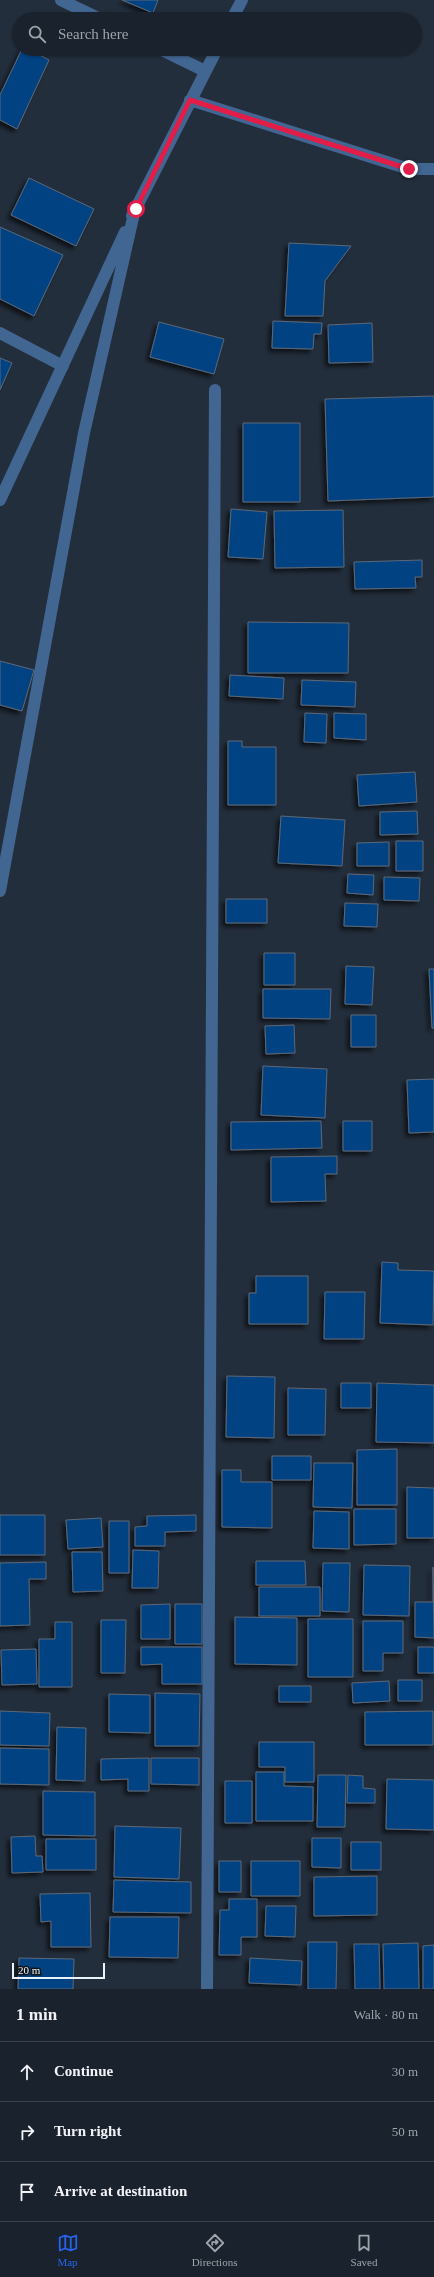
<!DOCTYPE html>
<html lang="en">
<head>
<meta charset="utf-8">
<style>
	body { margin:0; font-family:"Times New Roman",serif; background:#272f39; color:#f1f3f6 }
	.scale { position:absolute; left:12px; bottom:10px; width:93px; box-sizing:border-box; padding-left:4px; border:2px solid #eaf2fb; border-top:0; font-size:11px; line-height:14px; white-space:nowrap; color:#eaf2fb; -webkit-text-stroke:3px #11161c; paint-order:stroke }
	.stop { position:absolute; width:12px; height:12px; margin:-9px; border:3px solid #e11d48; border-radius:50%; background:#fff }
	.stop.end { background:#e11d48; border-color:#fff; box-shadow:0 1px 4px #0008 }
	.list { margin:0; padding:0; list-style:none }
	h2 { display:flex; justify-content:space-between; align-items:center; height:52px; margin:0; padding:0 16px; font-size:17px }
	h2 small { font-size:13px; font-weight:400; color:#9fa4aa }
	.list li { display:grid; grid-template-columns:26px 1fr auto; gap:12px; align-items:center; box-sizing:border-box; height:60px; padding:0 16px; border-top:1px solid #383f49 }
	.list b { display:block; font-size:15px; white-space:nowrap }
	.list em { font-size:13px; font-style:normal; color:#9fa4aa }
	.icon { flex:none; width:22px; height:22px; fill:none; stroke:currentColor; stroke-width:2; stroke-linecap:round; stroke-linejoin:round }
	.map { position:relative; flex:none; width:434px; height:1989px; overflow:hidden }
	.search { position:absolute; background:#1a222d; box-shadow:0 1px 3px #0004; left:12px; right:12px; top:12px; height:44px; display:flex; align-items:center; gap:10px; box-sizing:border-box; padding:0 14px; border-radius:22px; color:#9fa4aa; font-size:15px }
	.sheet { height:232px; background:#1a222d }
	nav { display:flex; justify-content:space-around; align-items:center; box-sizing:border-box; height:56px; border-top:1px solid #383f49; background:#1a222d; font-size:11px; color:#9fa4aa }
	nav a { display:grid; justify-items:center; gap:2px }
	nav .on { color:#2563eb }
	.map>svg:first-child { display:block }
</style>
</head>
<body>
<div class="map">
<svg width="434" height="1989" viewBox="0 0 434 1989">
	<defs>
		<filter id="shadow"><feDropShadow dx="-3.5" dy="3.5" stdDeviation="2" flood-color="#0009"/></filter>
	</defs>
	<rect width="100%" height="100%" fill="#232e3c"/>
	<path fill="#024382" stroke="#5c6878" filter="url(#shadow)" d="M122 0H158L153 13Z
		M22 49H28L49 60 17 129 0 120V95Z
		M29 178 94 209 76 246 11 215Z
		M0 227 63 255 34 316 0 299Z
		M289 243 351 246 325 281 323 316H285Z
		M273 321 322 323 321 334H314L313 349 272 348Z
		M159 322 224 339 214 374 150 357Z
		M372 323 373 362 329 363 328 325Z
		M0 358 12 363 0 390Z
		M434 396V497L328 501 325 399Z
		M243 423H300V502H243Z
		M231 509 267 512 263 559 228 557Z
		M343 510 344 567 275 568 274 511Z
		M422 560V577H415L416 588 355 589 354 562Z
		M248 622 349 623 348 673H248Z
		M0 661 34 670 22 711 0 705Z
		M230 675 284 678 283 699 229 696Z
		M302 680 356 682 355 707 301 705Z
		M305 713 327 714 326 743 304 742Z
		M334 713 366 714V740L334 738Z
		M228 741H242V747H276V805H228Z
		M415 772 417 802 359 806 357 775Z
		M417 811 418 834 380 835V812Z
		M281 816 345 820 342 866 278 863Z
		M396 841H423V871H396Z
		M389 842V866H357V843Z
		M348 874 374 875 373 895 347 893Z
		M384 877 420 878 419 901 384 900Z
		M226 899H267V923H226Z
		M345 903 378 904 377 927 344 926Z
		M264 953H295V985H264Z
		M346 966 374 967 372 1005 345 1004Z
		M429 969H434V1028H432Z
		M263 989H331L330 1019 263 1018Z
		M351 1015H376V1047H351Z
		M294 1025 295 1053 266 1054 265 1026Z
		M263 1066 327 1069 325 1118 261 1115Z
		M434 1079V1132L409 1133 407 1080Z
		M321 1121 322 1148 231 1150V1122Z
		M343 1121H372V1151H343Z
		M337 1156V1174H325L326 1201 271 1202V1157Z
		M382 1262 398 1263V1270L434 1271 433 1325 380 1323Z
		M256 1276H308V1324H249V1293H256Z
		M325 1292H365L364 1339H324Z
		M227 1376 275 1377 274 1438 226 1437Z
		M341 1383H371V1408H341Z
		M377 1383 434 1385V1443L376 1442Z
		M288 1388 326 1389 325 1435H288Z
		M397 1449V1505H357V1450Z
		M272 1456H311V1480H272Z
		M314 1463H353L352 1508 313 1507Z
		M222 1470H241V1482H272V1528L222 1527Z
		M407 1487 434 1488V1538H407Z
		M354 1509H396V1544L354 1545Z
		M314 1511 349 1512V1549L313 1548Z
		M0 1515H45V1555H0Z
		M196 1515V1531L165 1532V1546H135V1527L147 1526V1516Z
		M101 1518 103 1547 68 1549 66 1520Z
		M109 1521H129V1573H109Z
		M133 1550 159 1551 158 1588H132Z
		M72 1552H102L103 1591 73 1592Z
		M256 1561H305L306 1585H256Z
		M46 1562V1579H29L30 1625 0 1626V1563Z
		M323 1563H350L349 1612 322 1611Z
		M364 1565 410 1566 409 1616 363 1615Z
		M433 1567 434 1638 415 1637V1602H433Z
		M259 1587H320V1616H259Z
		M170 1604V1639H141V1605Z
		M175 1604H202V1644H175Z
		M235 1617 297 1618V1665L235 1664Z
		M308 1619H353V1677H308Z
		M101 1620H126L125 1673H101Z
		M363 1621H403V1653H383V1671H363Z
		M55 1622H72V1687H39V1639H55Z
		M141 1647H202V1684H162V1664L141 1665Z
		M418 1647H434V1673H418Z
		M36 1649 37 1684 2 1685 1 1650Z
		M398 1680H422V1701H398Z
		M389 1681 390 1701 353 1703 352 1683Z
		M279 1686H311V1702H279Z
		M155 1693 200 1694 199 1746H155Z
		M109 1694 150 1695V1733L109 1732Z
		M0 1711 50 1713 49 1746 0 1745Z
		M433 1711V1745H365V1712Z
		M57 1727 86 1728 85 1781 56 1780Z
		M259 1742H314V1782H285V1767H259Z
		M0 1748 49 1749V1785L0 1784Z
		M149 1758V1791H128V1779L101 1780V1759Z
		M151 1758H199V1785L151 1784Z
		M256 1772H284V1786L313 1787V1821H256Z
		M318 1775H346L345 1827H317Z
		M348 1775 363 1776V1788L375 1789V1803H347Z
		M387 1779 434 1780V1830L386 1829Z
		M225 1781H252V1823H225Z
		M43 1791 95 1792V1836L43 1835Z
		M115 1826 181 1828 179 1879 114 1877Z
		M35 1836 36 1856H42L43 1872 12 1873 11 1837Z
		M312 1838H341V1868L312 1867Z
		M46 1839H96V1870H46Z
		M351 1842H381V1870H351Z
		M219 1861H241V1892H219Z
		M251 1861H300V1896H251Z
		M377 1876V1915L314 1916V1877Z
		M114 1880 191 1882V1913L113 1912Z
		M90 1893 91 1947H51V1921L41 1922 40 1894Z
		M229 1899H257V1937H241V1955H219L220 1910H229Z
		M266 1906H296L295 1937 265 1936Z
		M110 1917H179L178 1958 109 1957Z
		M308 1942H337L336 1989H308Z
		M418 1943 419 1989H384L383 1944Z
		M354 1944H379L380 1989H355Z
		M434 1945V1989H423V1946Z
		M19 1958 74 1959 73 1989H18Z
		M250 1958 302 1961 301 1985 249 1983Z"/>
	<g fill="none" stroke-linecap="round" stroke-linejoin="round">
		<path stroke="#426692" stroke-width="12" d="M61 0 100 19
			M232 19 242 0
			M160 49 205 71
			M190 100 409 169H434
			M132 216 217 49
			M0 333 63 366
			M0 500 125 232
			M0 891 84 433 135 209
			M207 1989 215 390"/>
	</g>
	<g fill="none" stroke-linecap="round" stroke-linejoin="round">
		<path stroke="#e11d48" stroke-width="5" d="M136 209 190 100 409 169"/>
	</g>
</svg>
<div class="scale">20 m</div>
<div class="stop" style="left:136px;top:209px"></div>
<div class="stop end" style="left:409px;top:169px"></div>
<div class="search"><svg class="icon" aria-label="search" viewBox="0 0 24 24"><circle cx="10" cy="10" r="6"/><path d="M15 15l6 6"/></svg>Search here</div>
</div>
<section class="sheet">
<h2>1 min<small>Walk · 80 m</small></h2>
<ul class="list">
<li><svg class="icon" aria-label="ahead" viewBox="0 0 24 24"><path d="M12 20V5M6 11l6-6 6 6"/></svg><div><b>Continue</b></div><em>30 m</em></li>
<li><svg class="icon" aria-label="right" viewBox="0 0 24 24"><path d="M7 20v-9h11M14 6l5 5-5 5"/></svg><div><b>Turn right</b></div><em>50 m</em></li>
<li><svg class="icon" aria-label="arrive" viewBox="0 0 24 24"><path d="M6 21V4h12l-3 4 3 4H6"/></svg><div><b>Arrive at destination</b></div></li>
</ul>
</section>
<nav>
<a class="on"><svg class="icon" aria-label="map" viewBox="0 0 24 24"><path d="M3 6l6-2 6 2 6-2v14l-6 2-6-2-6 2zM9 4v14M15 6v14"/></svg>Map</a>
<a><svg class="icon" aria-label="directions" viewBox="0 0 24 24"><path d="M12 3l9 9-9 9-9-9zM9 14v-3h6M13 9l2 2-2 2"/></svg>Directions</a>
<a><svg class="icon" aria-label="saved" viewBox="0 0 24 24"><path d="M7 4h10v16l-5-4-5 4z"/></svg>Saved</a>
</nav>
</body>
</html>
